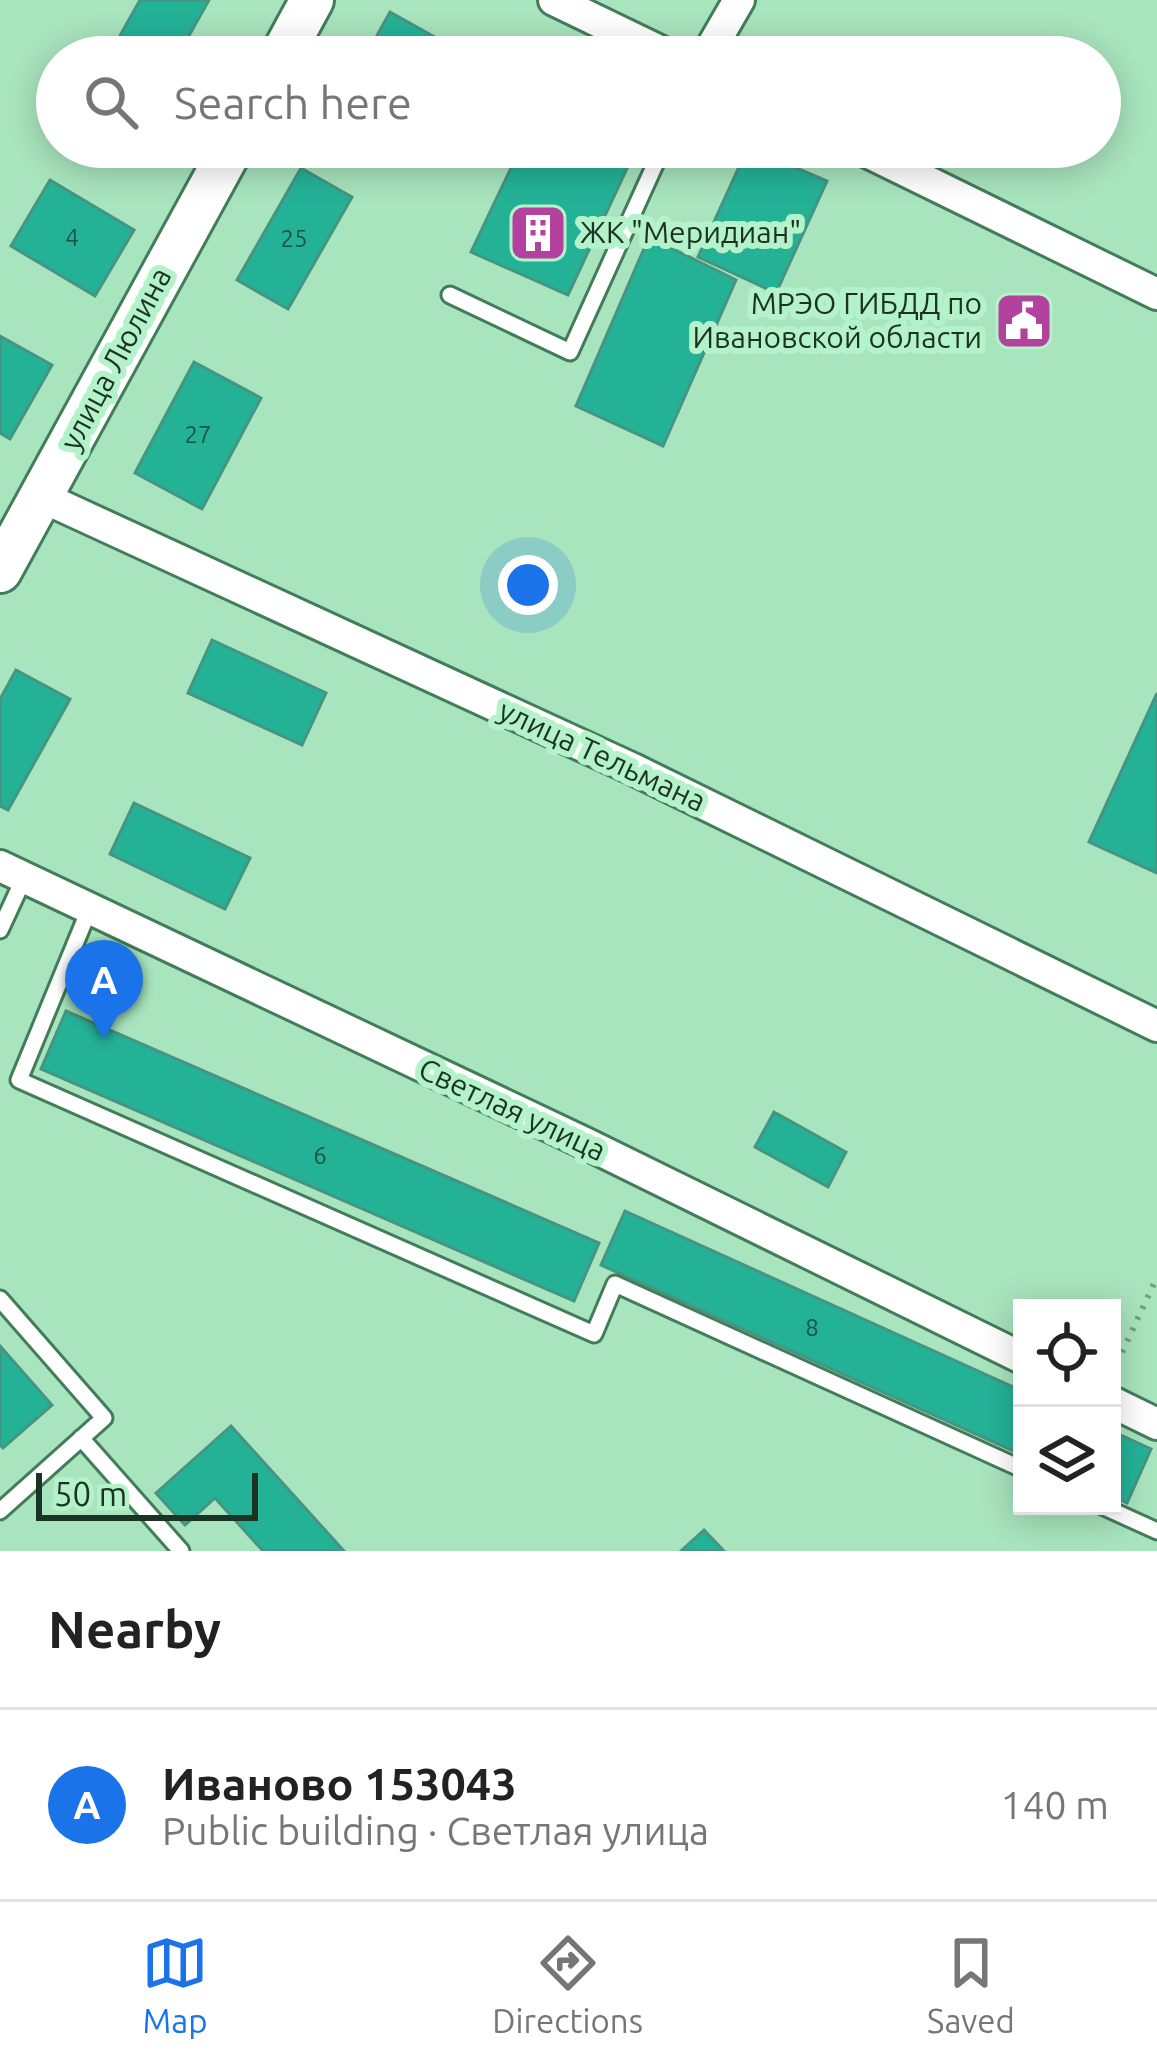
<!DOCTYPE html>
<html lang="en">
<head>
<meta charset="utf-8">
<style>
	body { margin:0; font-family:Ubuntu,sans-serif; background:#f6f6f6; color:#222 }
	.controls { position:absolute; right:36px; bottom:36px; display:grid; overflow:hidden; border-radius:0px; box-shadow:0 6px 30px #0003 }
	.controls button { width:108px; height:108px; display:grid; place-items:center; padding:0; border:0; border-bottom:3px solid #e0e0e0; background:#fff; color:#222; font:60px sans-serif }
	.scale { position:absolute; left:36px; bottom:30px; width:222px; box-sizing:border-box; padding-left:12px; border:6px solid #1b3324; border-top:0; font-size:33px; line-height:42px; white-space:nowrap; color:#1b3324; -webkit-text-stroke:9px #b4f2ca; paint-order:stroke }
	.you { position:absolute; left:528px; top:585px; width:42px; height:42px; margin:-30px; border:9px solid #fff; border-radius:50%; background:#1a73e8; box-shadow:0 0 0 18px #1a73e833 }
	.badge { display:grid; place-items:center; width:78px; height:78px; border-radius:50%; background:#1a73e8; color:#fff; font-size:39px; font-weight:700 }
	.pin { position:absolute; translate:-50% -99px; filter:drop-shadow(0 3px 6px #0008) }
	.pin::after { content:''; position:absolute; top:63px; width:42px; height:36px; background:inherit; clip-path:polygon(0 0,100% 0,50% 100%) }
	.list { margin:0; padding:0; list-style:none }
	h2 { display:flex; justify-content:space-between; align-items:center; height:156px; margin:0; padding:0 48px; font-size:51px }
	h2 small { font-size:39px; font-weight:400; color:#767676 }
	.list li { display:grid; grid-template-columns:78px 1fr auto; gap:36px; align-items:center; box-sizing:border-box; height:192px; padding:0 48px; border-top:3px solid #e0e0e0 }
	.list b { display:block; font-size:45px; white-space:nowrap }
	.list p { margin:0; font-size:39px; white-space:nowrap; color:#767676 }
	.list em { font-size:39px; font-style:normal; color:#767676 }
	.icon { flex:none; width:66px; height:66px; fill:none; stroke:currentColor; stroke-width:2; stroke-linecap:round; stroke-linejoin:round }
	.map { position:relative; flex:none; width:1157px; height:1551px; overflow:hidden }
	.search { position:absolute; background:#fff; box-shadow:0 6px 30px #0003; left:36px; right:36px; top:36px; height:132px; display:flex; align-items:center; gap:30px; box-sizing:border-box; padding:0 42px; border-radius:66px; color:#767676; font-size:45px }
	.sheet { height:348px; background:#fff }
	nav { display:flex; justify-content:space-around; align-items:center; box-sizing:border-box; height:168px; border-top:3px solid #e0e0e0; background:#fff; font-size:33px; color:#767676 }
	nav a { display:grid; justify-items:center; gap:6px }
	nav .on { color:#1a73e8 }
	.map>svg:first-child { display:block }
</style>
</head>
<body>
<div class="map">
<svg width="1157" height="1551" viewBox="0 0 1157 1551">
	<rect width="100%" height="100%" fill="#a8e4bd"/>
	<path fill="#24b297" stroke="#469482" stroke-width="3" d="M140 0H209L177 57H108Z
		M390 12 458 50 454 57H365Z
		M521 147H637L568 295 471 252Z
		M748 147 827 181 776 293 698 257Z
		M301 168 352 197 288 309 237 280Z
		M50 180 134 230 95 296 11 246Z
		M649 237 736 280 663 446 576 406Z
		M0 336 52 365 10 439 0 433Z
		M194 362 261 398 202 509 135 473Z
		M212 640 326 693 302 745 188 693Z
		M16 670 70 699 8 810 0 806V699Z
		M1157 693V873L1089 842Z
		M134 803 250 858 225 909 110 854Z
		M66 1011 599 1243 574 1301 41 1069Z
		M774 1112 846 1152 828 1187 755 1147Z
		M625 1211 1022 1391V1455L601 1265Z
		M0 1346 52 1405 3 1448 0 1445Z
		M231 1426 344 1551H263L215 1498 185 1525 156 1493Z
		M1112 1431 1151 1449 1127 1503 1112 1496Z
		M704 1530 724 1551H681Z"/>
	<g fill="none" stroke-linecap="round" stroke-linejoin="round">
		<g stroke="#427c59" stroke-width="21">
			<path id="service" d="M450 295 570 352 663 147
				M89 910 19 1080 594 1334 615 1284 1022 1469
				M0 930 24 878
				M0 1299 104 1418 0 1511
				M81 1438 181 1551
				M1102 1506 1157 1531"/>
		</g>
		<g stroke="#427c59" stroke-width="36">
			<path id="minor" d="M554 0 672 57
				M706 57 739 0
				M857 147 1157 294
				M42 497 633 769 1157 1026
				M0 866 587 1144 1022 1358
				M1112 1402 1157 1424"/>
		</g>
		<g stroke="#427c59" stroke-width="48">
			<path id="secondary" d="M281 57 312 0
				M0 571 232 147"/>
		</g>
		<path stroke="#719f81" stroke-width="6" stroke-dasharray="3 9" stroke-linecap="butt" d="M1112 1374 1157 1277"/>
		<use href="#service" stroke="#fff" stroke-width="15"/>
		<use href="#minor" stroke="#fff" stroke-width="30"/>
		<use href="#secondary" stroke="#fff" stroke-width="42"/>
	</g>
	<defs>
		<g id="building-square" transform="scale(3)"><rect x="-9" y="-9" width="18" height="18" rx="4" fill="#b3429e" stroke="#b4f2ca"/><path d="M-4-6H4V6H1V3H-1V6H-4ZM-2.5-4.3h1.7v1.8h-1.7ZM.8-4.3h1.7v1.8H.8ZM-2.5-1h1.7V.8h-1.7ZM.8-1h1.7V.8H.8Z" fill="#fff"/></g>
		<g id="civic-square" transform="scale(3)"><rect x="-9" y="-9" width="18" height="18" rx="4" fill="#b3429e" stroke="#b4f2ca"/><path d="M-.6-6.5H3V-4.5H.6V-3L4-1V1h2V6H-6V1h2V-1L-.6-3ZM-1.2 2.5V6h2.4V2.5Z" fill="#fff"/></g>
	</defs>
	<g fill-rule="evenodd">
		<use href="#building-square" x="538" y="233"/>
		<use href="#civic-square" x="1024" y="321"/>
	</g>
	<g text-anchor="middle" stroke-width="12" stroke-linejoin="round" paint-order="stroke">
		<g font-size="24" fill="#1d5341">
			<text x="72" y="246">4</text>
			<text x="294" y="247">25</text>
			<text x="198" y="443">27</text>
			<text x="320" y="1164">6</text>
			<text x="812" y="1336">8</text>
		</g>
		<g font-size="30" fill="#1b3324" stroke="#b4f2ca" text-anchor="start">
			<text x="580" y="243">ЖК "Меридиан"</text>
			<text x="982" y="314" text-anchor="end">МРЭО ГИБДД по<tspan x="982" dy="34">Ивановской области</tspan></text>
		</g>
		<g font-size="30" fill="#1b3324" stroke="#b4f2ca">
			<text transform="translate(116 359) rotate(-62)" y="10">улица Люлина</text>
			<text transform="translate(602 756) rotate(25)" y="10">улица Тельмана</text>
			<text transform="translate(512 1110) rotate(25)" y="10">Светлая улица</text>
		</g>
	</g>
</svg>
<div class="controls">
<button><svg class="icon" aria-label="locate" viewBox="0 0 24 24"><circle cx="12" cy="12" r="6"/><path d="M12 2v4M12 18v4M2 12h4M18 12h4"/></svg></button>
<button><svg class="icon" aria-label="layers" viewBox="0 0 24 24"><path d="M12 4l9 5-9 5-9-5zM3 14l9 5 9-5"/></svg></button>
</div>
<div class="scale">50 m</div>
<div class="you"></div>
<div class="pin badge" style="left:104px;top:1039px">A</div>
<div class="search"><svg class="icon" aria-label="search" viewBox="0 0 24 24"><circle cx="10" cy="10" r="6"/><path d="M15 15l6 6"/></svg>Search here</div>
</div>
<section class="sheet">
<h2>Nearby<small></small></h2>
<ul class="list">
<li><span class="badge">A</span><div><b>Иваново 153043</b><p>Public building · Светлая улица</p></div><em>140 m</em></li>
</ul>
</section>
<nav>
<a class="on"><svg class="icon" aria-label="map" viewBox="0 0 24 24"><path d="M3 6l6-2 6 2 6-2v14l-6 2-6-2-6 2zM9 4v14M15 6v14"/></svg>Map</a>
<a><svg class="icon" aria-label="directions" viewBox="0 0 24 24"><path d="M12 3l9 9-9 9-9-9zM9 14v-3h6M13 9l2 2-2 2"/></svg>Directions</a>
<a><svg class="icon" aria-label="saved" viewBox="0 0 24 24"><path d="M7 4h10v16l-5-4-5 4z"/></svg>Saved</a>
</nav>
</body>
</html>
